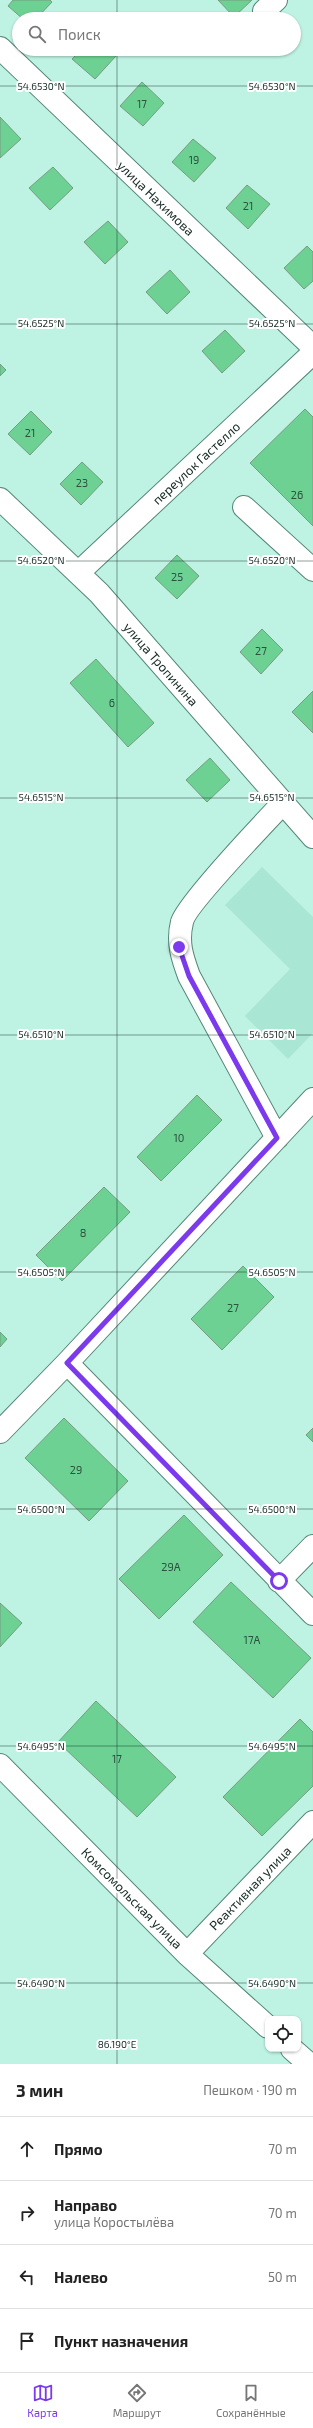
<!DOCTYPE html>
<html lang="ru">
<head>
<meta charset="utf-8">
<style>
	body { margin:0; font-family:"Exo 2",sans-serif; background:#f6f6f6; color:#222 }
	.controls { position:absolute; right:12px; bottom:12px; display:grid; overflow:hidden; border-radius:8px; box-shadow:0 1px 3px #0004 }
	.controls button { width:36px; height:36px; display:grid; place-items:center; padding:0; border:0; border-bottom:1px solid #e0e0e0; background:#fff; color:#222; font:20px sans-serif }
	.stop { position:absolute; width:12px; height:12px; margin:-9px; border:3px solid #7c3aed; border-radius:50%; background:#fff }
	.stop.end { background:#7c3aed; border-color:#fff; box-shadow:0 1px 4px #0008 }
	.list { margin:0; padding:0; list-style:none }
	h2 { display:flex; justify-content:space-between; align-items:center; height:52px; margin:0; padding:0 16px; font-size:17px }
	h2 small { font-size:13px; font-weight:400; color:#767676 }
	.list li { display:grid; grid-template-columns:26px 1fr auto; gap:12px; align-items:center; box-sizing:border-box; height:64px; padding:0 16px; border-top:1px solid #e0e0e0 }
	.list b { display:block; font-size:15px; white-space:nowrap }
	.list p { margin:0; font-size:13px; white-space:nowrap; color:#767676 }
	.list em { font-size:13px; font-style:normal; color:#767676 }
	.icon { flex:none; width:22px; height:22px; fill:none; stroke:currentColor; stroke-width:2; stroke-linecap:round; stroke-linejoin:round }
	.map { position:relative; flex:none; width:313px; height:2064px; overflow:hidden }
	.search { position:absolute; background:#fff; box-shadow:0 1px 3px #0004; left:12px; right:12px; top:12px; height:44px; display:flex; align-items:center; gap:10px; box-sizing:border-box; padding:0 14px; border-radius:22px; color:#767676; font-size:15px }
	.sheet { height:308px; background:#fff }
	nav { display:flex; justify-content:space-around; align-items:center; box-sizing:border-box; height:56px; border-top:1px solid #e0e0e0; background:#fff; font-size:11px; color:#767676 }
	nav a { display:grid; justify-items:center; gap:2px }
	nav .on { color:#7c3aed }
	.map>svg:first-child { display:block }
</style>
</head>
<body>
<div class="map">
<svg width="313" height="2064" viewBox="0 0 313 2064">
	<rect width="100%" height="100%" fill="#bef2e2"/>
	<path fill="#aae6d4" d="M262 867 313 917V1033L288 1059 245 1016 290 969 225 905Z"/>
	<path fill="#6dd193" stroke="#769c82" d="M13 0H50L52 2 36 19H23L8 6Z
		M218 0H252L234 17Z
		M82 49H109L116 56 95 79 72 59Z
		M142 82 164 103 143 126 120 106Z
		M0 117 21 139 0 158Z
		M193 139 216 158 194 182 172 162Z
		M53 167 73 188 50 210 29 188Z
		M247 185 270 204 248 229 226 208Z
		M108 221 128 242 105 264 84 242Z
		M307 246 313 252V281L304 289 284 268Z
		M170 270 190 292 167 314 146 292Z
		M225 330 245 351 222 373 202 351Z
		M0 364 6 370 0 376Z
		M305 409 313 417V526L250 463Z
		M31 411 52 432 30 455 8 434Z
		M82 462 103 482 81 505 60 484Z
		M177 555 199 576 177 599 155 578Z
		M262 629 283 650 261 674 240 652Z
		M96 659 154 723 128 747 70 683Z
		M313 691V733L292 712Z
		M210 758 230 780 207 802 186 780Z
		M197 1095 222 1120 161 1181 137 1157Z
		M104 1187 130 1212 62 1281 36 1255Z
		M243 1266 274 1297 222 1350 191 1319Z
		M0 1332 7 1339 0 1347Z
		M64 1418 128 1481 89 1521 25 1458Z
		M313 1428V1442L306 1435Z
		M184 1515 223 1555 159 1619 119 1579Z
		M231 1582 311 1658 273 1698 193 1622Z
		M0 1603 22 1623 0 1647Z
		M96 1701 176 1777 137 1817 58 1742Z
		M300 1719 313 1732V1786L262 1836 223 1797Z"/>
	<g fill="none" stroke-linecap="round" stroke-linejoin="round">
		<g stroke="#558678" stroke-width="24">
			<path id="minor" d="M264 11 276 0
				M0 48 313 347
				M0 499 99 593 313 837
				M244 507 313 570
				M78 573 313 353
				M277 1138 189 976C182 957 177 942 182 922 185 906 266 821 283 803
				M67 1363 313 1614
				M0 1432 67 1363 313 1099
				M279 1581 313 1546
				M0 1765 187 1954 268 2027
				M187 1954 313 1822
				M292 2049 309 2064"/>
		</g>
		<use href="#minor" stroke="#fff" stroke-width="22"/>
	</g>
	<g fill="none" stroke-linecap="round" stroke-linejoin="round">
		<path stroke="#7c3aed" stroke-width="5" d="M179 947 189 976 277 1138 67 1363 279 1581"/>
	</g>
	<path fill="none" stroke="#152924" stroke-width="1" stroke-opacity="0.45" d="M117 0V19M117 49V2064M0 86H313M0 324H313M0 561H313M0 798H313M0 1035H313M0 1272H313M0 1509H313M0 1746H313M0 1983H313"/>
	<g text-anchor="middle" stroke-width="4" stroke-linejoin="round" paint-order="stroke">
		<g font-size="11" fill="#2b5340">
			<text x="142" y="108">17</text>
			<text x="194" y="164">19</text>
			<text x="248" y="210">21</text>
			<text x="30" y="437">21</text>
			<text x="82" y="487">23</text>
			<text x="297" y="499">26</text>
			<text x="177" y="581">25</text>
			<text x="261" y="655">27</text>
			<text x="112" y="707">6</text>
			<text x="179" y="1142">10</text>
			<text x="83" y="1237">8</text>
			<text x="233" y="1312">27</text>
			<text x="76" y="1474">29</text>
			<text x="171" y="1571">29А</text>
			<text x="252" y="1644">17А</text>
			<text x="117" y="1763">17</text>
		</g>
		<g font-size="13" fill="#152924" stroke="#fff">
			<text transform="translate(156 198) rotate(44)" y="5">улица Нахимова</text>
			<text transform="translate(196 463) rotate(-43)" y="5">переулок Гастелло</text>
			<text transform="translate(161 664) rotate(49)" y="5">улица Тропинина</text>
			<text transform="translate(250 1888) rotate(-46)" y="5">Реактивная улица</text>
			<text transform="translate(132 1898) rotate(45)" y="5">Комсомольская улица</text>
		</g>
	</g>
	<g font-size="10" text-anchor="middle" fill="#152924" stroke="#fff" stroke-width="4" stroke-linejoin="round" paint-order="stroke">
		<text x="41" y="90">54.6530°N</text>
		<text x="272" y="90">54.6530°N</text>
		<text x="41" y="327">54.6525°N</text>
		<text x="272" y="327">54.6525°N</text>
		<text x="41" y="564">54.6520°N</text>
		<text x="272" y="564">54.6520°N</text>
		<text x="41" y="801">54.6515°N</text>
		<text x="272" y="801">54.6515°N</text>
		<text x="41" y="1038">54.6510°N</text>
		<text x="272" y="1038">54.6510°N</text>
		<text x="41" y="1276">54.6505°N</text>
		<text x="272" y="1276">54.6505°N</text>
		<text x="41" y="1513">54.6500°N</text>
		<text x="272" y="1513">54.6500°N</text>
		<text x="41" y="1750">54.6495°N</text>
		<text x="272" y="1750">54.6495°N</text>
		<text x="41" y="1987">54.6490°N</text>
		<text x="272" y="1987">54.6490°N</text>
		<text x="117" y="2048">86.190°E</text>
	</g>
</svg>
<div class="controls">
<button><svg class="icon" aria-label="locate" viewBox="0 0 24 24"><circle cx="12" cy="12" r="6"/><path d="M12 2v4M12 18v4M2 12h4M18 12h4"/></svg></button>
</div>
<div class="stop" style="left:279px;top:1581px"></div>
<div class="stop end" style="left:179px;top:947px"></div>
<div class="search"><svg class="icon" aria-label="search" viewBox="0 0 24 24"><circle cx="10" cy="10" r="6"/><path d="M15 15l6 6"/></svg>Поиск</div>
</div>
<section class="sheet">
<h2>3 мин<small>Пешком · 190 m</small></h2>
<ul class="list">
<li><svg class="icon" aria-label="ahead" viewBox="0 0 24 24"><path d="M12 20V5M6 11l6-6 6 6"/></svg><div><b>Прямо</b></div><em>70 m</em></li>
<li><svg class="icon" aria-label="right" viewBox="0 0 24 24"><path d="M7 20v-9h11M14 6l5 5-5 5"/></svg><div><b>Направо</b><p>улица Коростылёва</p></div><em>70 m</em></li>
<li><svg class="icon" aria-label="left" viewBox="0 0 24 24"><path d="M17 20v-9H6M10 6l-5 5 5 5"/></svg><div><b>Налево</b></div><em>50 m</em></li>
<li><svg class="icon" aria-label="arrive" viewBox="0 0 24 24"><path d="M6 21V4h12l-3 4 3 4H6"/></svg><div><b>Пункт назначения</b></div></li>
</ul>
</section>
<nav>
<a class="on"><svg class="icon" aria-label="map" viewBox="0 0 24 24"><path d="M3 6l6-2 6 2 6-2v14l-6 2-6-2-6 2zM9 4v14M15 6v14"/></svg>Карта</a>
<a><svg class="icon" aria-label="directions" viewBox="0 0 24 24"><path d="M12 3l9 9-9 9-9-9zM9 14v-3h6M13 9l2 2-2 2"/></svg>Маршрут</a>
<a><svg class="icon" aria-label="saved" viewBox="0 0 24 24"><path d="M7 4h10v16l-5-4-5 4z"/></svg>Сохранённые</a>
</nav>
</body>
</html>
